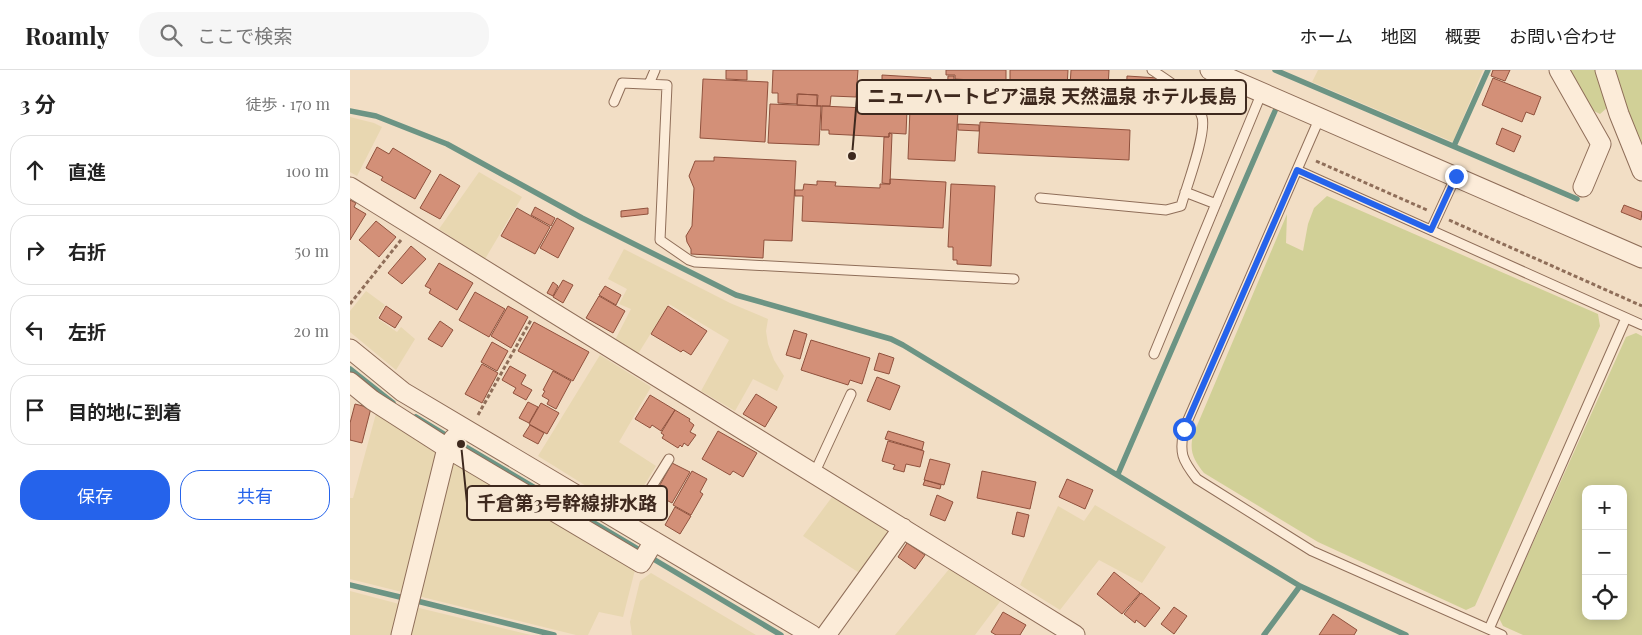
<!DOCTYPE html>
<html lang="ja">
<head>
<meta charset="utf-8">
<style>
	body { margin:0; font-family:"Playfair Display","Noto Sans JP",serif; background:#f6f6f6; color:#222 }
	.controls { position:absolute; right:15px; bottom:15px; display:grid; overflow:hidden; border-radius:10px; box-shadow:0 2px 12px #0003 }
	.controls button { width:45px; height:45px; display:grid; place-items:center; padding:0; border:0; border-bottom:1px solid #e0e0e0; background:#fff; color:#222; font:25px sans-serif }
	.stop { position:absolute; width:15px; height:15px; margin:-11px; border:4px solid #2563eb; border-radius:50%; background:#fff }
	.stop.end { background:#2563eb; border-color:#fff; box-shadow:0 1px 5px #0008 }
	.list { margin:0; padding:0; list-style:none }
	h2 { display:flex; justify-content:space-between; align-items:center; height:65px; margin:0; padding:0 20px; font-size:21px }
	h2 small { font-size:16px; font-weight:400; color:#767676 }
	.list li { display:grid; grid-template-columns:32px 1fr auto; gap:15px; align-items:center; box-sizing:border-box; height:70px; margin:0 10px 10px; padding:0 10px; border:1px solid #e0e0e0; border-radius:20px }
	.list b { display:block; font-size:19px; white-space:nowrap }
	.list em { font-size:16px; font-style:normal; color:#767676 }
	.actions { display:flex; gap:10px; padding:15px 20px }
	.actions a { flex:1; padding:11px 0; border:1px solid #2563eb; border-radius:20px; text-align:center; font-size:18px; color:#2563eb }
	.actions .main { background:#2563eb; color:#fff }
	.icon { flex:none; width:28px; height:28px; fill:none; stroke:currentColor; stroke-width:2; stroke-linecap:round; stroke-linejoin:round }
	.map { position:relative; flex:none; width:1292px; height:565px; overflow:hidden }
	header { display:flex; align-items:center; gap:30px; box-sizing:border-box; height:70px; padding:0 25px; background:#fff; border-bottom:1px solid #e0e0e0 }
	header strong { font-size:24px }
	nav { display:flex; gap:28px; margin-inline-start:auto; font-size:18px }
	.search { width:350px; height:45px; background:#f6f6f6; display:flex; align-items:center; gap:12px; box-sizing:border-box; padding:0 18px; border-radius:20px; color:#767676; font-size:19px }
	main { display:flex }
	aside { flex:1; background:#fff }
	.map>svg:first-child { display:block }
</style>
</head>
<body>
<header>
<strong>Roamly</strong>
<div class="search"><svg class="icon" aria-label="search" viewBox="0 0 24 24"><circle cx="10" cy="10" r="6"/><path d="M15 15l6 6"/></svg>ここで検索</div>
<nav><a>ホーム</a><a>地図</a><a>概要</a><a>お問い合わせ</a></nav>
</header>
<main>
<aside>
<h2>3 分<small>徒歩 · 170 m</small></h2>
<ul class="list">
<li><svg class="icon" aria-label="ahead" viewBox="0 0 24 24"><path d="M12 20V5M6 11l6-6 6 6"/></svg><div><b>直進</b></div><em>100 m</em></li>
<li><svg class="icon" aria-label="right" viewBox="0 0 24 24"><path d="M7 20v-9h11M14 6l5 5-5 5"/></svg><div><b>右折</b></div><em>50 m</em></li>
<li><svg class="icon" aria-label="left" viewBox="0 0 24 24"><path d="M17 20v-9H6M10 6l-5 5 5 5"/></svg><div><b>左折</b></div><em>20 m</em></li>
<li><svg class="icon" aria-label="arrive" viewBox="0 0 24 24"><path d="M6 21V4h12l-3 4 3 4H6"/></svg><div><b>目的地に到着</b></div></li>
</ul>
<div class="actions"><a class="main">保存</a><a>共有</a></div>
</aside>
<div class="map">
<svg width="1292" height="565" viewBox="0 0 1292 565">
	<rect width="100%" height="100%" fill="#f2dec5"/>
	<path fill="#e8d7b1" d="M968 0H1133L1103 72 962 12Z
		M0 47 24 53 32 57 7 106 0 102Z
		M129 102 172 127 135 189 89 159Z
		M274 179 380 233 418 249 416 261 418 274 424 290 434 306 427 321 403 309 385 341 351 321 379 270 319 234 288 284 265 270 281 239 269 234 277 219 258 209Z
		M16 221 35 235 27 248 47 262 51 257 65 269 46 300 0 262V241Z
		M250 285 301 317 269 372 306 396 278 442 188 386Z
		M27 340 91 383 56 523 0 509V428H3Z
		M106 391 286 496 273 547 249 542 238 565H226L68 526 98 400Z
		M482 427 542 462 511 504 453 466Z
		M745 435 816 477 792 513 749 490 710 540 670 515 708 436 734 451Z
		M600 498 652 529 625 565H545Z
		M301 503 406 565H282L280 552 290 511Z
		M0 521 53 535 45 565H0Z
		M65 537 181 565H58Z"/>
	<path fill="#d1d097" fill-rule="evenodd" d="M1218 0H1250L1259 36 1250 44 1240 39Z
		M1261 0H1292V84Z
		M977 126 1248 244 1250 256 1125 536 1116 540 968 472 854 403C844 390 839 382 843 365L937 144 936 173 953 181 958 154 964 138Z
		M1286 263 1292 266V565H1173L1153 556 1149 548 1276 267ZM1236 419H1273V546H1236Z"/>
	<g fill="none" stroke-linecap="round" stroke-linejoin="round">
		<path stroke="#6c9484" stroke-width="5.5" d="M925 0 1227 129
			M0 41 26 46 97 74 232 148 386 225 541 269 553 275 950 516 914 565
			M1104 76 1138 0
			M0 299 43 333
			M66 347 94 364
			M111 374 288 479
			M768 404 925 41
			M305 490 431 565
			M0 515 54 528
			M950 516 1056 565
			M67 531 204 565"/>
	</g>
	<path fill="#d39078" stroke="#90513d" d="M376 0H397V10L376 9Z
		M423 0H508L506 27 481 26 480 36H467L468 25 447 24V34L428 33V23H422Z
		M596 0H656V12L605 9V5H596Z
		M660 0H718L717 17 660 14Z
		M721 0H759L758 18 720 16Z
		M1143 0H1160L1155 11 1141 6Z
		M532 5 581 8 580 27 532 24Z
		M598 6H604L603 40H596Z
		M777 6 808 8 807 31 776 30Z
		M1143 8 1191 27 1184 45 1176 42 1172 52 1132 35Z
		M353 9 418 12 415 72 350 68Z
		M448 24 467 25V36L447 35Z
		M420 34 471 36 469 75 418 73Z
		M472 36 557 40 556 64 539 63V67L479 64V60H471Z
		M560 39 608 41 605 91 558 89Z
		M630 52 780 60 779 90 628 83Z
		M608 54 629 55V61L608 60Z
		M1152 58 1171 66 1164 82 1146 74Z
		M539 63 542 64 540 114 532 113 534 67H539Z
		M27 77 39 84 43 78 81 101 65 129 31 110 33 107 16 98Z
		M364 87 446 91 442 171 414 170 413 188 341 184V179L337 172 336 166 342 156 344 118 339 106 345 91H364Z
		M90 104 110 116 90 149 70 138Z
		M540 109 596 112 593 158 452 151 453 126H445V120H453L454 114 467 115V111L486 112 485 116 530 118V114H540Z
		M601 114 645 116 641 196 607 194V190H603V177H598Z
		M0 130 6 133 4 137 16 144 0 170Z
		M1274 135 1292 142 1291 150 1271 142Z
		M185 137 205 148 201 156 181 145Z
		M167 138 200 157 185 184 151 166Z
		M298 138V144L271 147V141Z
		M207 148 224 158 208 188 190 178Z
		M26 151 46 167 29 187 9 170Z
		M61 176 76 189 52 214 38 203Z
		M89 193 123 213 107 240 79 223 81 219 75 216Z
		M213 210 223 215 213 233 203 227Z
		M203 212 208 216 203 226 197 223Z
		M255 216 271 225 266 235 249 225Z
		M125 222 155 239 139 267 109 250Z
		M249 226 275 241 263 263 236 248Z
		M36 236 52 247 45 258 29 248Z
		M158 236 178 247 161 278 141 266Z
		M318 236 357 261 341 285 333 280 331 282 301 264Z
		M90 251 103 260 92 277 78 269Z
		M184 252 239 282 223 311 168 281Z
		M444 260 457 264 450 289 436 285Z
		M461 270 520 288 512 314 500 310 498 315 451 300Z
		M142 272 158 281 147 301 131 292Z
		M529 283 544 288 539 304 524 300Z
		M132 294 148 303 132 333 115 324Z
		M160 296 176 305 171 314 182 320 176 330 163 323 166 318 152 310Z
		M203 301 221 311 206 339 197 334 199 330 192 326 195 321 193 320Z
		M527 307 550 316 540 340 517 331Z
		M406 324 427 337 415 357 393 344Z
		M300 325 325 340 311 361 302 355 300 358 285 349Z
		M178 332 188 337 179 353 169 348Z
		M191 333 209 343 197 364 179 354Z
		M5 334 21 338 12 373 0 370V353Z
		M325 340 340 349 339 351 344 355 340 362 346 365 338 376 334 373 332 377 330 375 328 378 312 368 314 365 311 363Z
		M180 355 194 363 188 374 173 366Z
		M368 361 407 383 393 407 383 401 380 405 352 389Z
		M538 361 574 372 572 380 535 369Z
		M538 371 574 381 570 397 556 394 554 402 543 399 545 395 532 391Z
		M580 389 600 394 594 415 574 410Z
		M322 393 340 402 322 433 305 424Z
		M342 401 357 409 350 422 353 424 341 445 323 435Z
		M632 401 686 412 680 439 627 428Z
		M717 409 743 420 735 439 709 427Z
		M575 410 591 415 590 419 573 415Z
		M587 425 603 432 595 451 580 445Z
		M325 437 341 446 330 464 315 455Z
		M667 442 679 445 674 467 662 464Z
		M557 473 575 485 565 499 548 487Z
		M764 502 790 523 772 544 747 524Z
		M791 523 810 538 795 557 786 550 785 553 774 544Z
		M824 537 837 546 824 564 811 554Z
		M653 542 676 555 670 565H646L641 562Z
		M983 544 1007 560 1004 565H969Z"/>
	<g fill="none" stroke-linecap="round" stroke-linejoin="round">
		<g stroke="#8f6e59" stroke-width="11">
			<path id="lane" d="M299 14 305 0
				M264 32 272 13 317 15 310 170 339 190 345 192 664 209
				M970 47 834 359C829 383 832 390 847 409L962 481 1152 565
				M947 100 1292 255
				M835 122 866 134
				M690 128 816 140 831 136C836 118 857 63 852 47 847 28 818 11 802 0
				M1081 160 1106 106
				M804 284 912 22
				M464 404 501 324
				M278 455 319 389
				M1139 559 1276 248"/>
		</g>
		<g stroke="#8f6e59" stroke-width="21">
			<path id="street" d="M860 0 1292 188
				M1209 0 1251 74 1233 117
				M1255 0 1269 44 1292 101
				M0 117 725 565
				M0 279 53 322 462 565
				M0 312 22 330 97 378 291 493 304 471
				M51 565 97 378 104 368
				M476 565 553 458"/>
		</g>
		<path stroke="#8f6e59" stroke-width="3" stroke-dasharray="4 2.5" stroke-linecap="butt" d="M966 91 1077 140
			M1099 150 1292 236
			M0 234 51 170
			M128 345 181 250"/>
		<use href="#lane" stroke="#fcecd9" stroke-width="9"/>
		<use href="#street" stroke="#fcecd9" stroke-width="19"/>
	</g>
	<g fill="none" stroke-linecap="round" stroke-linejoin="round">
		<path stroke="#2563eb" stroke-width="6" d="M834 359 947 100 1081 160 1106 106"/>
	</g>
	<path fill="none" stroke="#3e291e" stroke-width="2" d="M502 86L507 27M111 374L117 433"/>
	<g fill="#3e291e" stroke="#f8e9d5" stroke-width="2">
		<circle cx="502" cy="86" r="5"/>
		<circle cx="111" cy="374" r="5"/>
	</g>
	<g fill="#f8e9d5" stroke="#3e291e" stroke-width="2">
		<rect x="507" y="10" width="389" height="34" rx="5"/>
		<rect x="117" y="416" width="200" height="34" rx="5"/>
	</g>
	<g font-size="19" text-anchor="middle" font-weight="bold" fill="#3e291e">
		<text x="702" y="33">ニューハートピア温泉 天然温泉 ホテル長島</text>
		<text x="217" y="440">千倉第3号幹線排水路</text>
	</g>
</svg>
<div class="controls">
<button>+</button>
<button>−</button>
<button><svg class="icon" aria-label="locate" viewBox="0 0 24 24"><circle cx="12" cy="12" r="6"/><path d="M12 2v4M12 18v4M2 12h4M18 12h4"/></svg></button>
</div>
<div class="stop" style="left:834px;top:359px"></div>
<div class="stop end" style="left:1106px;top:106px"></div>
</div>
</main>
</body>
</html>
